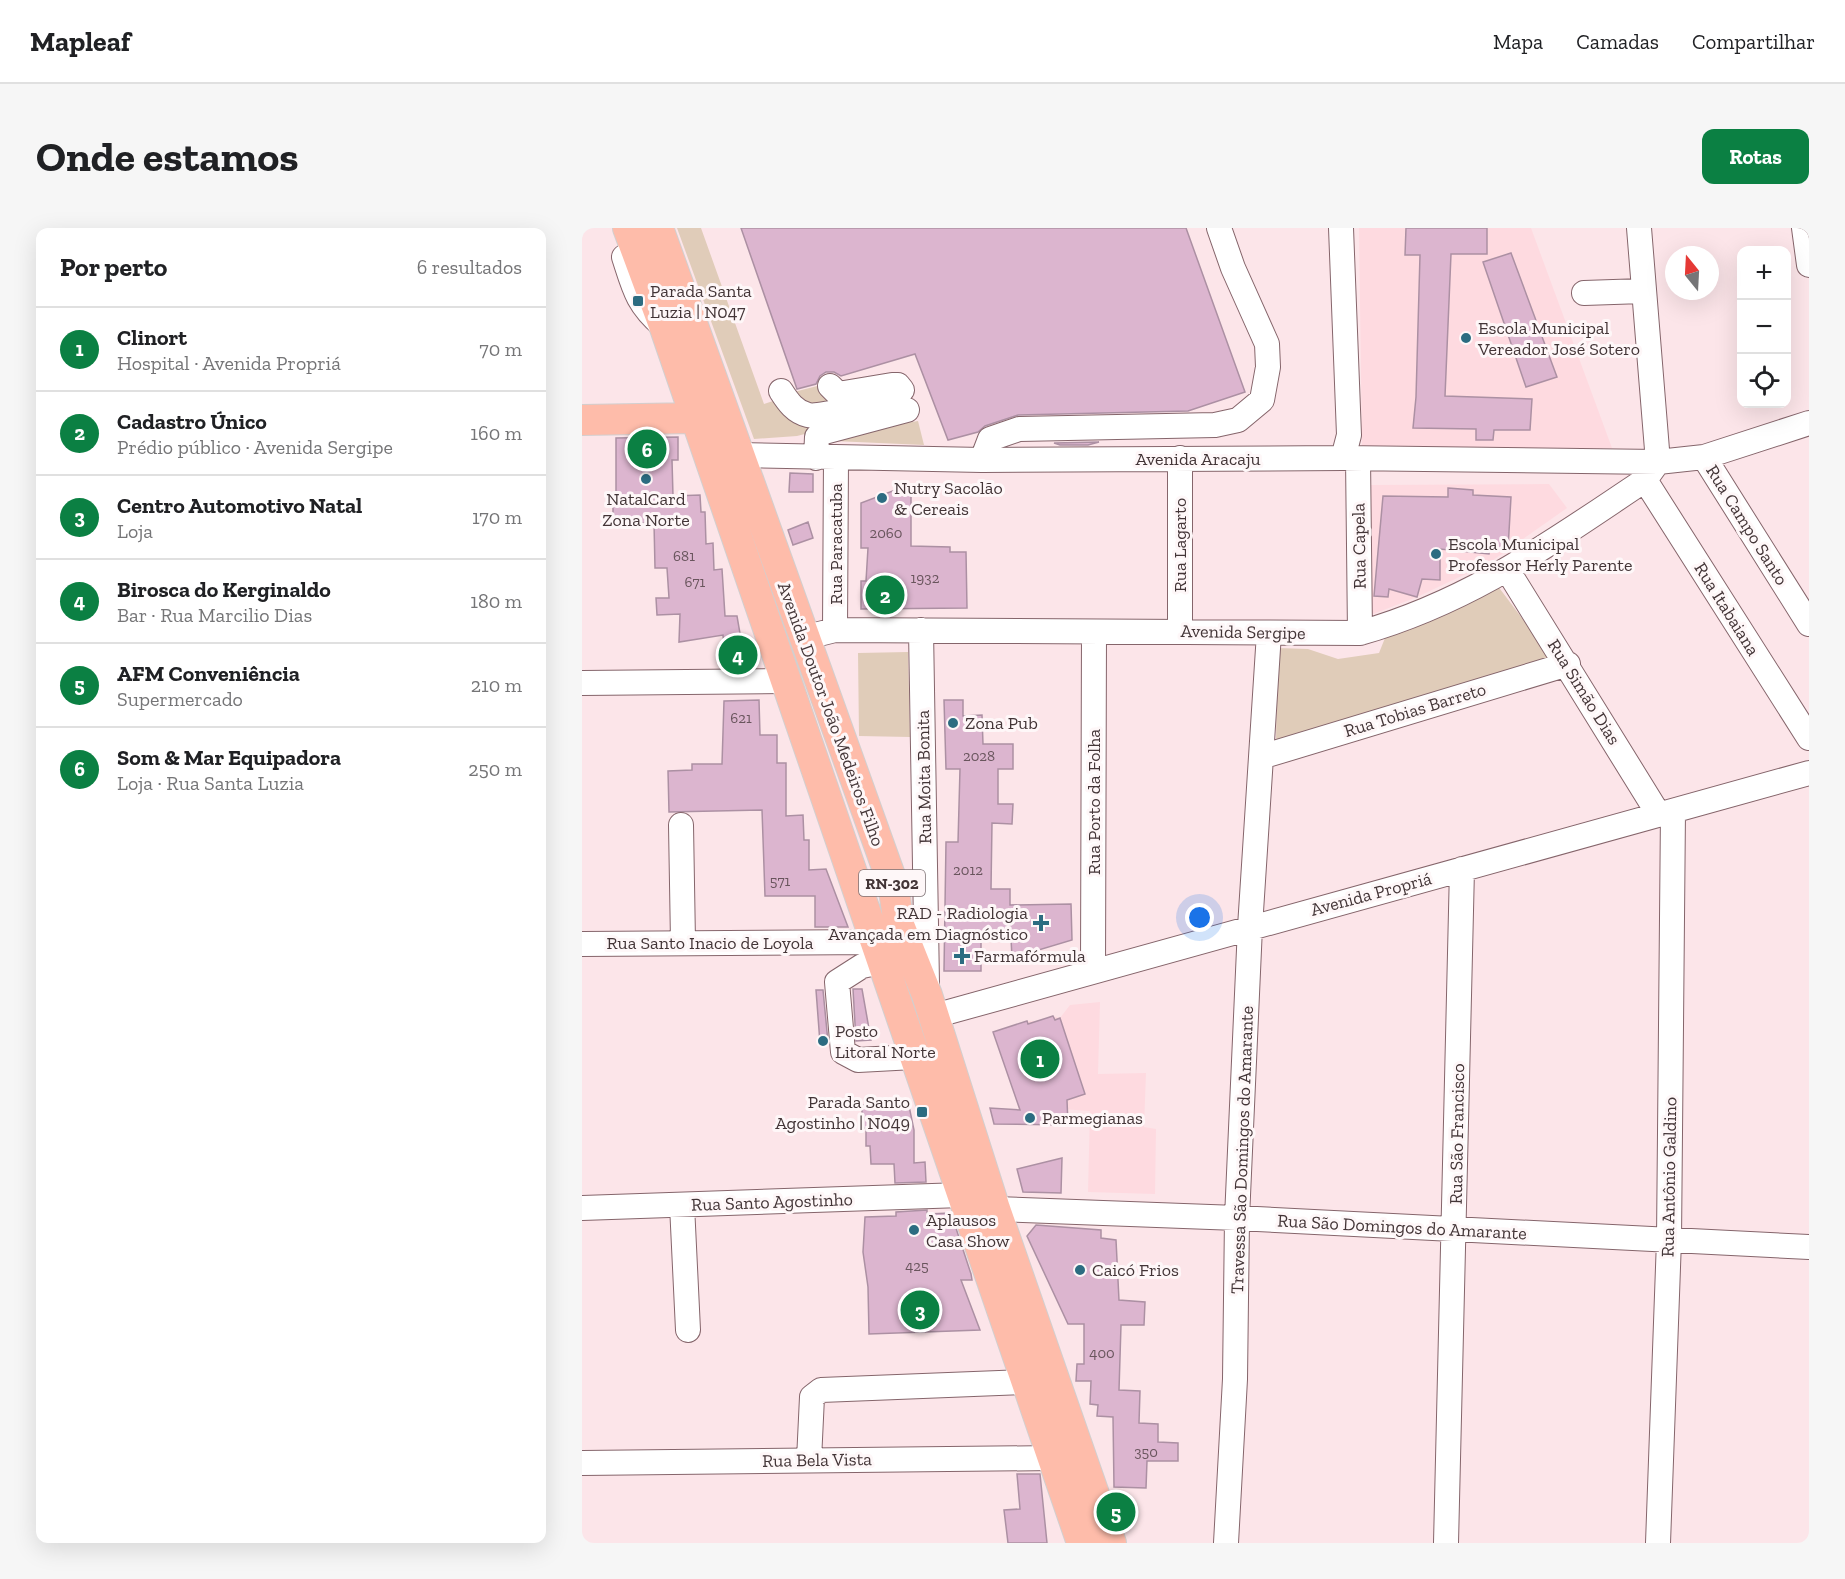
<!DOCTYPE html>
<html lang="pt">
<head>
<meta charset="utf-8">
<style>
	body { margin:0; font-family:"Zilla Slab",serif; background:#f6f6f6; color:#202124 }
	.controls { position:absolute; right:18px; top:18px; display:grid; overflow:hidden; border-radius:12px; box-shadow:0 6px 24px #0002 }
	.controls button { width:54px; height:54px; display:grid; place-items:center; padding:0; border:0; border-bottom:2px solid #e0e0e0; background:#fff; color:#202124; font:30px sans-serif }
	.compass { position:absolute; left:1083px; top:18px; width:54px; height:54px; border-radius:50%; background:#fff; box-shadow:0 6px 24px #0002; rotate:342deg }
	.you { position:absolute; left:618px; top:690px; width:21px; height:21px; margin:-15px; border:4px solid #fff; border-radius:50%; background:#1a73e8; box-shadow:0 0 0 9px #1a73e833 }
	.badge { display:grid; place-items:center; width:39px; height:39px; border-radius:50%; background:#0b8043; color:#fff; font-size:20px; font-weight:700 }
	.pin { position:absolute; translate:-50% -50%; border:3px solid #fff; box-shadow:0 2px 6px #0006 }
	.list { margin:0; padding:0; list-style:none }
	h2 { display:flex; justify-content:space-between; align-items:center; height:78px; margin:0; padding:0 24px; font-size:26px }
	h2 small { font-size:20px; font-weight:400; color:#757577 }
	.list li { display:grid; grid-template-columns:39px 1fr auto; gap:18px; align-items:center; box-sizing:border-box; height:84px; padding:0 24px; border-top:2px solid #e0e0e0 }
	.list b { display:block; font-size:22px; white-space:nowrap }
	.list p { margin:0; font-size:20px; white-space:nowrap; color:#757577 }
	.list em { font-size:20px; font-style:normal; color:#757577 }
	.icon { flex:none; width:33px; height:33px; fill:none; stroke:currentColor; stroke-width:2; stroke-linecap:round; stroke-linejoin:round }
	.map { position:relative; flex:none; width:1227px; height:1315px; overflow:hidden; border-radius:12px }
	header { display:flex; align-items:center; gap:36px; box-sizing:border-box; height:84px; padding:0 30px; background:#fff; border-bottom:2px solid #e0e0e0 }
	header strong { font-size:28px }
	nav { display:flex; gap:33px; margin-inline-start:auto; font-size:21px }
	.intro { display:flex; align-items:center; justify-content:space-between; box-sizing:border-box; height:144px; padding:0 36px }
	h1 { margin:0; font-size:42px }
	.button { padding:15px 27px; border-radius:12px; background:#0b8043; color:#fff; font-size:21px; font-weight:700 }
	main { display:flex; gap:36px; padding:0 36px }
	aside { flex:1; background:#fff; border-radius:12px; box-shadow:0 6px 24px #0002 }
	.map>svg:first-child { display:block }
</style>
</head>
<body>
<header>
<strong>Mapleaf</strong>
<nav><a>Mapa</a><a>Camadas</a><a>Compartilhar</a></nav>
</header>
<div class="intro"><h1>Onde estamos</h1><a class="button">Rotas</a></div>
<main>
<aside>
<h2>Por perto<small>6 resultados</small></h2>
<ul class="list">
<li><span class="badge">1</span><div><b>Clinort</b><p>Hospital · Avenida Propriá</p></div><em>70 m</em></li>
<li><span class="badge">2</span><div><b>Cadastro Único</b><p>Prédio público · Avenida Sergipe</p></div><em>160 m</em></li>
<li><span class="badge">3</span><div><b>Centro Automotivo Natal</b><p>Loja</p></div><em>170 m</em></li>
<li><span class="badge">4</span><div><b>Birosca do Kerginaldo</b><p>Bar · Rua Marcilio Dias</p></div><em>180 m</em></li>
<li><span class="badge">5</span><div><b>AFM Conveniência</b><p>Supermercado</p></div><em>210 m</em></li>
<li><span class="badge">6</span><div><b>Som &amp; Mar Equipadora</b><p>Loja · Rua Santa Luzia</p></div><em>250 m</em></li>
</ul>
</aside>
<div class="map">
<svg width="1227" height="1315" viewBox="0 0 1227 1315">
	<rect width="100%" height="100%" fill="#fce5e9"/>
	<path fill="#fedae0" d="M777 0H949L1030 220 780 221Z
		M967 256 985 280 907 335 835 369 786 388 788 257Z
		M518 774 516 846 564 845 562 899 574 901 573 966 506 964 508 883 437 878 411 804 445 793H454L471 788 478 790 488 777Z"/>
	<path fill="#e0ccb9" d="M95 0H119L182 176 194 172 232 195 330 171 331 178 215 208 172 211Z
		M239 157 245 173 252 177 235 185 212 164Z
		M336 193 342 217 252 213 251 208Z
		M915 357 970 430 694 519 695 420 726 421 756 431 797 425 805 405Z
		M326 424 328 509 277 508 276 425Z"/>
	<path fill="#dcb5cf" stroke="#ac90a3" stroke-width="1.5" d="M159 0H604L663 164 606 183 436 187 403 198 396 204 366 212 333 126 259 148 252 144H244L238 148 234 156 215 161Z
		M824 0H905V26H869L863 168 950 171 948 202H912L911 212H894V201L831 200 834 169 838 27H823Z
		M929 25 975 149 944 159 901 34Z
		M96 209V232H90L91 268 118 267 119 284H123L124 316 131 315 132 342 140 341 143 388H155L160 417 142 419 141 407 97 414 98 386 75 387 74 370H87L85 340H73L72 295H31V269H34V210Z
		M517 214 506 217H478L472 215Z
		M208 245 231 246V264H207Z
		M329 256V318L368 319V324H384L385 380 279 381V353H284L286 320H279V275Z
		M866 260 891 262V267L929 269 926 321 908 320 907 326 858 321V352L840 351 835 369 807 361 806 369 792 368 801 268 866 269Z
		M226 294 231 310 211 317 206 302Z
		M177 472 178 507H195V535H204V588L221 587 222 612H227V642L244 641 266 699H233V668H183L180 582 87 584 86 543 110 542V536H140L142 473Z
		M362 472H381V488L400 487 401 516H431V541H416V576H431L430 596 410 595 409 661H428V677L489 676 490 712 430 730 429 710 399 709V743H362L364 614H376L378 541H364Z
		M271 761H280L289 812 274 813Z
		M234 762H241L246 814 238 815Z
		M471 788 473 792 478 790 503 866 485 872 486 897 412 896 408 880 438 882 411 804 445 793 446 796Z
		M280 877 327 878 332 902V935L343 934 344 954 313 955 312 936H289L288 918H284V900H280Z
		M480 930 479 965 441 964 435 941Z
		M345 982V986L369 985 389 1046 390 1052H379L398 1102 287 1106 286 1059 281 1024 283 989 314 988V984Z
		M454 997 519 1002V1010L534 1012 537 1072 563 1074 562 1097H539L537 1162 558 1163 557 1195 576 1196V1214L596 1215V1233H565L564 1260 532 1259 531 1189 515 1188 516 1177 508 1176 509 1153H494L495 1136H502V1096H486L445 1008Z
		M435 1246H458L465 1315H426L422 1282 438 1281Z"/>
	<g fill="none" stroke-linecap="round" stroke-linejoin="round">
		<g stroke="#85656b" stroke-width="26">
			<path id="minor" d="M759 0 767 207 761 230
				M1057 0 1076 234
				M1222 0 1227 37
				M42 29C52 60 55 76 81 98
				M1002 65 1061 63
				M199 163C206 174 213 184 226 187 239 190 311 171 320 162L316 157H310L256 166 248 158
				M156 227 400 232 761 230 1076 234 1122 229 1227 195
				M1122 229 1227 396
				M234 230 235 209 239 205 325 182
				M598 230V403
				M776 230 778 405
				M400 232 408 211 437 201 633 197 656 192 680 172 686 139 685 116 651 40 637 0
				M1063 252 1227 510
				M926 343 1077 587
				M253 402 254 231
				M339 402 345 756
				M221 410 253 402 778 405C890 373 968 315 1063 252L1076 234
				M0 455 203 453
				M679 529 986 436
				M99 597 101 714
				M0 716 293 714
				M299 734 280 738 255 754 261 824 276 832 332 829
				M511 742 512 405
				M352 788 1227 545
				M100 977 106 1102
				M0 980 380 967
				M413 981 655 990 1227 1019
				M227 1232 230 1169 239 1162 445 1154
				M0 1235 471 1230
				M644 1315 653 1151 655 990 668 699 687 405
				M864 1315 880 641
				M1076 1315 1087 1012 1091 583"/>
		</g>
		<g stroke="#d2cfcf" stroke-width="32">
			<path id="major" d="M46 0 83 100 500 1315
				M76 0 311 656 317 697 345 767 413 981 529 1315
				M0 192 113 190"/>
		</g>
		<use href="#minor" stroke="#fff" stroke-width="24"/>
		<use href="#major" stroke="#febcaa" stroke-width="30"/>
	</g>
	<g fill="#2c6c81" stroke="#fef7f8" stroke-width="2">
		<rect x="50" y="67" width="12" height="12" rx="3"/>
		<circle cx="884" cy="110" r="6"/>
		<circle cx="64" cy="251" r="6"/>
		<circle cx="300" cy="270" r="6"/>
		<circle cx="854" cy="326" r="6"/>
		<circle cx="371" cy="495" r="6"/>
		<path d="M456 686h6v6h6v6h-6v6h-6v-6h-6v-6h6z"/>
		<path d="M377 719h6v6h6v6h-6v6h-6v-6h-6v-6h6z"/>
		<circle cx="241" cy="813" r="6"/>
		<rect x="334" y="878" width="12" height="12" rx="3"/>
		<circle cx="448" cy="890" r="6"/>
		<circle cx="332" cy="1002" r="6"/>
		<circle cx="498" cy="1042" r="6"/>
	</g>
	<g text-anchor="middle" stroke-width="6" stroke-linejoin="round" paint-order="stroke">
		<g font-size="15" fill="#69555d">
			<text x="304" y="310">2060</text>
			<text x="102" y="333">681</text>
			<text x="343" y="355">1932</text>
			<text x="113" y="359">671</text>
			<text x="159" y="495">621</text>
			<text x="397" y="533">2028</text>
			<text x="386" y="647">2012</text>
			<text x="198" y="658">571</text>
			<text x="335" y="1043">425</text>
			<text x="520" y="1130">400</text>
			<text x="564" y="1229">350</text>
		</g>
		<rect fill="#fef7f8" stroke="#7b6f71" stroke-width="1.5" x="277" y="642" width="66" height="26" rx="4.5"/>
		<g font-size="16" font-weight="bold" fill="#433537">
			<text x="310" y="661">RN-302</text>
		</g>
		<g font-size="18" fill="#433537" stroke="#fef7f8" text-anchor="start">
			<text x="68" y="69">Parada Santa<tspan x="68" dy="21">Luzia | N047</tspan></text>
			<text x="896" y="106">Escola Municipal<tspan x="896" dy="21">Vereador José Sotero</tspan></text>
			<text x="312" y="266">Nutry Sacolão<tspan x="312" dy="21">&amp; Cereais</tspan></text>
			<text x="64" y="277" text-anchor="middle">NatalCard<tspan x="64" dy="21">Zona Norte</tspan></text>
			<text x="866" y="322">Escola Municipal<tspan x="866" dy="21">Professor Herly Parente</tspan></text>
			<text x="383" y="501">Zona Pub</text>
			<text x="446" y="691" text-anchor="end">RAD - Radiologia<tspan x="446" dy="21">Avançada em Diagnóstico</tspan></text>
			<text x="392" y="734">Farmafórmula</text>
			<text x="253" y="809">Posto<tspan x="253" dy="21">Litoral Norte</tspan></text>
			<text x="328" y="880" text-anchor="end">Parada Santo<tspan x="328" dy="21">Agostinho | N049</tspan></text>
			<text x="460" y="896">Parmegianas</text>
			<text x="344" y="998">Aplausos<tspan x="344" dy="21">Casa Show</tspan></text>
			<text x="510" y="1048">Caicó Frios</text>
		</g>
		<g font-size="18" fill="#433537" stroke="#fef7f8">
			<text x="616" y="237">Avenida Aracaju</text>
			<text transform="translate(1165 297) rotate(58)" y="6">Rua Campo Santo</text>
			<text transform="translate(254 316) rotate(-90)" y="6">Rua Paracatuba</text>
			<text transform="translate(598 317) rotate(-90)" y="6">Rua Lagarto</text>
			<text transform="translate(777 318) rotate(-91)" y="6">Rua Capela</text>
			<text transform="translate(1145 381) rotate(58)" y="6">Rua Itabaiana</text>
			<text transform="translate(661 404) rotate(1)" y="6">Avenida Sergipe</text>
			<text transform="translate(1002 464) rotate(58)" y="6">Rua Simão Dias</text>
			<text transform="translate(833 482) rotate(-17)" y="6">Rua Tobias Barreto</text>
			<text transform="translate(249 486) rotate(70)" y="6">Avenida Doutor João Medeiros Filho</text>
			<text transform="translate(342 549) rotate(-91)" y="6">Rua Moita Bonita</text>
			<text transform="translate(512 574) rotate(-90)" y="6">Rua Porto da Folha</text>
			<text transform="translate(789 666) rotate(-15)" y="6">Avenida Propriá</text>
			<text x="128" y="721">Rua Santo Inacio de Loyola</text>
			<text transform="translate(875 906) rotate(-89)" y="6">Rua São Francisco</text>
			<text transform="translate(660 922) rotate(-88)" y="6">Travessa São Domingos do Amarante</text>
			<text transform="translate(1087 949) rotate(-89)" y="6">Rua Antônio Galdino</text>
			<text transform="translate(190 974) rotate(-2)" y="6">Rua Santo Agostinho</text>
			<text transform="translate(820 999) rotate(3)" y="6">Rua São Domingos do Amarante</text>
			<text transform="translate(235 1232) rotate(-1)" y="6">Rua Bela Vista</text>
		</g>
	</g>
</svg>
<div class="controls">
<button>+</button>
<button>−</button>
<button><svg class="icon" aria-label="locate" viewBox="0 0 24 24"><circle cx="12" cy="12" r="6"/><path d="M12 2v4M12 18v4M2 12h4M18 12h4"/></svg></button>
</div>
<svg class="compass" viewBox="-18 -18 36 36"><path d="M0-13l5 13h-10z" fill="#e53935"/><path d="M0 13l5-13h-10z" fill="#757577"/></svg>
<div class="you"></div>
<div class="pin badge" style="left:458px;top:831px">1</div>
<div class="pin badge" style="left:303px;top:367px">2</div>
<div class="pin badge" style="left:338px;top:1082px">3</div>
<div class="pin badge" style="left:156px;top:427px">4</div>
<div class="pin badge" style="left:534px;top:1284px">5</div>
<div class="pin badge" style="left:65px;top:221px">6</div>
</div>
</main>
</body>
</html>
